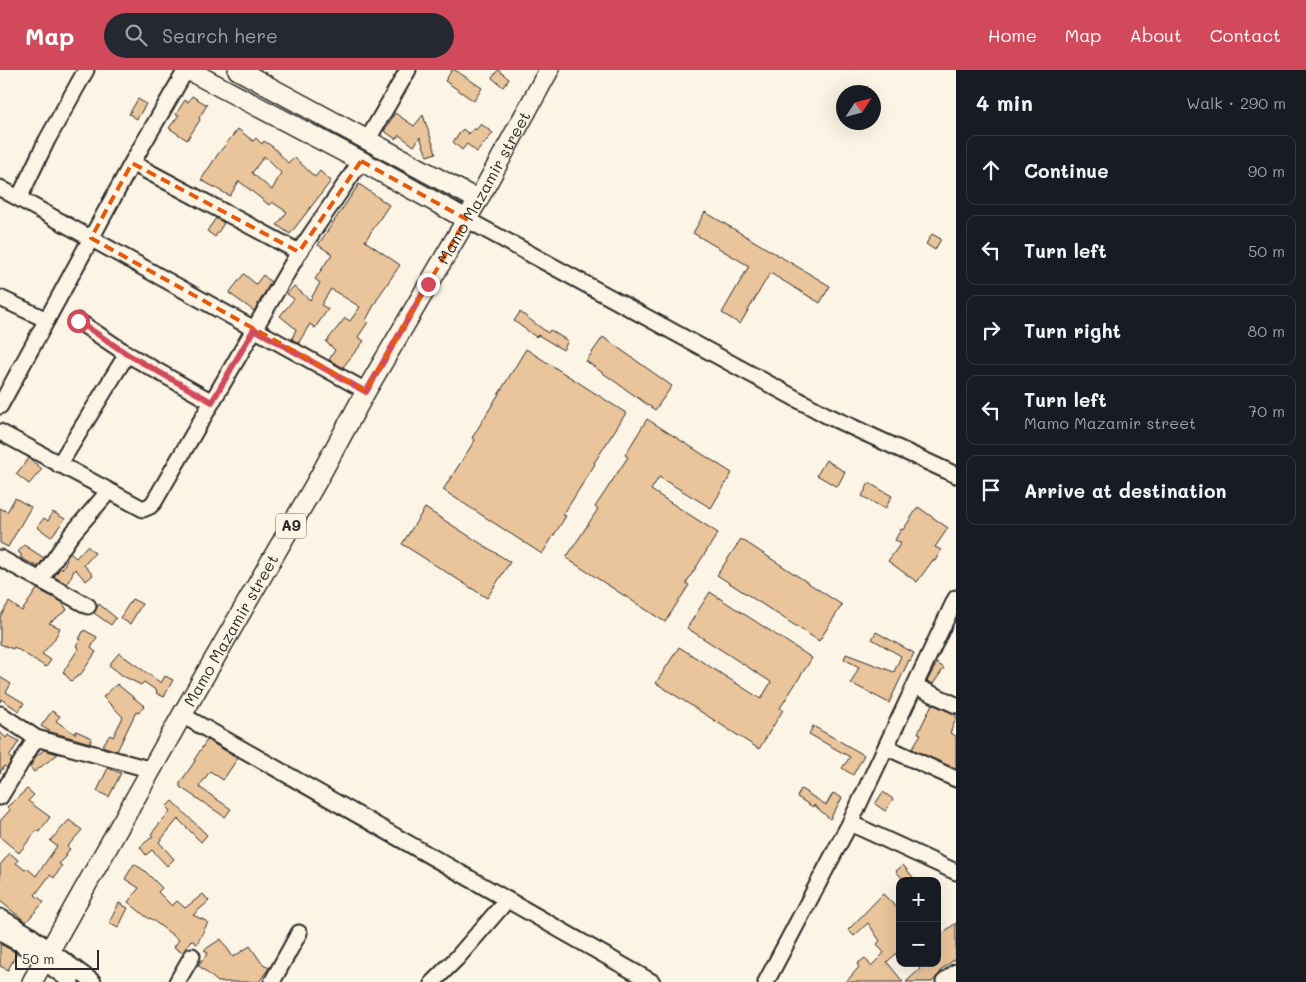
<!DOCTYPE html>
<html lang="en">
<head>
<meta charset="utf-8">
<style>
	body { margin:0; font-family:Mali,sans-serif; background:#242831; color:#f1f3f6 }
	.controls { position:absolute; right:15px; bottom:15px; display:grid; overflow:hidden; border-radius:10px; box-shadow:0 5px 20px #0002 }
	.controls button { width:45px; height:45px; display:grid; place-items:center; padding:0; border:0; border-bottom:1px solid #363941; background:#171b24; color:#f1f3f6; font:25px sans-serif }
	.compass { position:absolute; left:836px; top:15px; width:45px; height:45px; border-radius:50%; background:#171b24; box-shadow:0 5px 20px #0002; rotate:54deg }
	.scale { position:absolute; left:15px; bottom:12px; width:84px; box-sizing:border-box; padding-left:5px; border:2px solid #2b2b2b; border-top:0; font-size:14px; line-height:18px; white-space:nowrap; color:#2b2b2b; -webkit-text-stroke:4px #fcf5e5; paint-order:stroke }
	.stop { position:absolute; width:15px; height:15px; margin:-11px; border:4px solid #d1495b; border-radius:50%; background:#fff }
	.stop.end { background:#d1495b; border-color:#fff; box-shadow:0 1px 5px #0008 }
	.list { margin:0; padding:0; list-style:none }
	h2 { display:flex; justify-content:space-between; align-items:center; height:65px; margin:0; padding:0 20px; font-size:21px }
	h2 small { font-size:16px; font-weight:400; color:#9ea1a6 }
	.list li { display:grid; grid-template-columns:32px 1fr auto; gap:15px; align-items:center; box-sizing:border-box; height:70px; margin:0 10px 10px; padding:0 10px; border:1px solid #363941; border-radius:10px }
	.list b { display:block; font-size:19px; white-space:nowrap }
	.list p { margin:0; font-size:16px; white-space:nowrap; color:#9ea1a6 }
	.list em { font-size:16px; font-style:normal; color:#9ea1a6 }
	.icon { flex:none; width:28px; height:28px; fill:none; stroke:currentColor; stroke-width:2; stroke-linecap:round; stroke-linejoin:round }
	.map { position:relative; flex:none; width:956px; height:912px; overflow:hidden }
	header { display:flex; align-items:center; gap:30px; box-sizing:border-box; height:70px; padding:0 25px; background:#d1495b; color:#fff }
	header strong { font-size:24px }
	nav { display:flex; gap:28px; margin-inline-start:auto; font-size:18px }
	.search { width:350px; height:45px; background:#242831; display:flex; align-items:center; gap:12px; box-sizing:border-box; padding:0 18px; border-radius:28px; color:#9ea1a6; font-size:19px }
	main { display:flex }
	aside { flex:1; background:#171b24 }
	.map>svg:first-child { display:block }
</style>
</head>
<body>
<header>
<strong>Map</strong>
<div class="search"><svg class="icon" aria-label="search" viewBox="0 0 24 24"><circle cx="10" cy="10" r="6"/><path d="M15 15l6 6"/></svg>Search here</div>
<nav><a>Home</a><a>Map</a><a>About</a><a>Contact</a></nav>
</header>
<main>
<div class="map">
<svg width="956" height="912" viewBox="0 0 956 912">
	<rect width="100%" height="100%" fill="#fcf5e5"/>
	<filter id="ink" filterUnits="userSpaceOnUse"><feTurbulence type="fractalNoise" baseFrequency=".02" numOctaves="2"/><feDisplacementMap in="SourceGraphic" scale="10" xChannelSelector="R" yChannelSelector="G"/><feConvolveMatrix kernelMatrix="1 2 1 2 8 2 1 2 1" color-interpolation-filters="sRGB"/></filter>
	<g filter="url(#ink)">
		<path fill="#eac49b" stroke="#2b2b2b" fill-rule="evenodd" d="M452 0H455L482 18 474 31 445 11Z
			M498 0 509 9 503 17 492 8Z
			M192 26 207 35 199 48 200 50 187 70 169 58 179 45 176 44 185 30 188 32Z
			M138 29 146 34 137 49 129 44Z
			M395 43 414 56 423 45 436 83 427 86 420 67 414 76 399 65 396 69 384 61Z
			M481 54 493 63 477 82 467 74 462 80 453 72 463 59 469 64 474 58 476 60Z
			M238 59 253 71 256 68 262 74 264 71 273 77 288 93 294 87 315 107 320 101 331 111 290 164 277 155 287 142 272 132 269 135 239 111 230 126 201 110 218 84ZM264 86 281 103 272 120 252 103Z
			M359 114 389 135 365 171 400 195 379 226 366 250 368 252 358 267 364 271 343 297 346 299 329 290 335 280 326 272 345 248 350 251 360 237 331 219 321 235 328 239 315 258 310 254 299 272 300 274 292 269 296 259 280 246 294 229 287 224 294 216 310 230 320 213 315 209 332 184 318 175Z
			M705 142 830 216 820 233 770 203 740 254 722 243 749 196 693 163Z
			M216 148 224 153 215 167 207 161Z
			M932 164 941 169 935 180 926 174Z
			M244 204 256 214 263 205 271 212 254 241 229 223Z
			M520 242 548 263 550 260 568 271 563 280 538 265 536 267 514 251Z
			M603 267 672 316 655 340 586 291Z
			M526 279 626 343 594 393 595 394 563 445 566 446 542 484 443 420 475 370 472 368Z
			M647 349 732 403 711 438 659 407 651 420 718 463 686 513 689 515 665 552 566 488 598 439 595 437 628 387 625 385Z
			M29 388 42 399 29 414 16 404Z
			M826 390 845 402 837 417 817 405Z
			M869 413 892 426 885 439 862 426Z
			M15 428 31 437 8 477 0 473V438L7 442Z
			M918 437 948 458 935 477 941 480 935 491 933 490 917 512 888 491 901 473 895 470 901 459 903 460Z
			M425 438 510 492 487 528 402 474Z
			M53 442 65 449 51 467 37 457 44 448 48 451Z
			M741 469 842 535 819 571 717 505Z
			M24 475 44 488 38 497 21 488V484L18 482Z
			M87 476 95 483 84 495 93 505 86 511 75 499 67 514 54 507 60 498 62 499 67 490 66 489 70 483 76 488Z
			M37 519 62 532 67 540 49 553 60 558 54 570 42 584 51 590 46 597 14 577 13 579 0 574V547L9 532 22 541Z
			M710 522 812 588 780 638 783 640 759 679 656 613 679 577 761 629 771 612 687 558Z
			M132 529 142 534 130 554 120 548Z
			M99 534 116 548 111 555 94 543Z
			M84 560 97 567 91 578 96 582 81 604 71 611 63 602 79 578 76 576 81 569H79Z
			M876 562 914 583 910 591 909 590 889 633 851 613 859 597 844 589 846 584 894 602 901 586 872 569Z
			M119 583 161 613 165 606 173 610 164 627 156 623 157 621 144 612 141 615 123 606 109 595Z
			M937 593 944 598 933 614 927 611Z
			M0 607 11 614 6 622 24 633 19 641 1 629 0 632Z
			M117 614 144 636 138 643 136 642 117 681 102 676 110 665 113 667 123 647 103 627Z
			M932 634 956 645V649L950 663 956 666V699L912 679 921 664 918 663Z
			M52 641 60 646 56 651 75 664 76 661 92 668 90 673 51 662 41 656Z
			M813 656 864 685 853 705 842 698 850 687 809 664Z
			M0 662 6 668 8 665 19 671 9 687 12 689 7 698 4 696 0 703Z
			M207 670 238 688 223 710 210 701 199 717 231 739 225 747 180 717V713L195 691 194 690Z
			M44 680 58 684 34 702 30 697 36 686Z
			M108 698 121 703 109 727 97 721Z
			M27 719 34 725 28 731 50 747 39 762 37 760 19 783 0 767V751L10 740 7 737Z
			M801 719 826 735 833 723 842 728 830 749 814 735 813 737 797 727Z
			M883 722 893 729 885 741 875 734Z
			M172 731 207 765 201 772 178 749 159 772 174 789 167 796 152 780 146 785 140 777 153 766 151 764 170 741 166 737Z
			M69 750 82 760 67 777 70 779 65 785 67 786 59 794 62 796 54 808 50 805 35 825 44 832 26 852 0 831V795L10 783 18 790 16 793 25 800 27 798 36 806 57 776 50 771Z
			M134 794 145 801 162 818 158 822 172 836 177 831 185 838 203 824 209 831 193 845 208 852 197 874 191 870 182 883 174 877 179 870 150 848 149 849 128 832 139 818 125 809Z
			M903 795 916 811H904L896 801Z
			M883 824 900 841V880L887 892 903 912H846L859 897 857 894 865 888 871 896 884 883 877 874 880 871 868 853 854 866 848 860Z
			M119 833 128 838 118 858 109 853Z
			M956 853V888L940 901 941 902 932 912H906L920 899 916 893H937V867Z
			M221 869 233 887 250 876 261 892 269 898 259 912H218L198 895 208 883 204 880Z
			M0 874 17 883 8 900 0 896Z"/>
		<g fill="none" stroke-linecap="round" stroke-linejoin="round">
			<g stroke="#2b2b2b" stroke-width="19">
				<path id="minor" d="M368 69 408 0
					M132 93 299 182
					M0 118 366 321
					M19 128 47 70 86 0
					M466 149 826 345 956 405
					M0 228 47 250
					M78 251 127 284 212 332
					M0 336 132 93 186 0
					M0 362 143 439 150 436 154 432 299 182 361 91
					M59 395 127 284
					M0 488 88 536
					M40 510 71 465 109 421
					M915 616 956 635
					M0 644 36 668 152 700
					M182 645 652 912
					M886 677 956 709
					M0 727 36 668
					M850 753 956 802
					M0 847 27 863 93 912
					M0 863 22 875 71 912
					M177 912 192 886
					M272 912 299 863
					M433 912 457 888 507 830
					M766 912 850 753 956 528
					M944 912 956 902"/>
			</g>
			<g stroke="#2b2b2b" stroke-width="22">
				<g id="major">
					<path d="M188 0 361 91 466 149"/>
					<path d="M238 0 478 130"/>
					<path id="s1" d="M32 912 182 645 317 411 366 321 478 130 549 0"/>
				</g>
			</g>
			<use href="#minor" stroke="#fcf5e5" stroke-width="15"/>
			<use href="#major" stroke="#fcf5e5" stroke-width="19"/>
		</g>
	</g>
	<g fill="none" stroke-linecap="round" stroke-linejoin="round" filter="url(#ink)">
		<path stroke="#d1495b" stroke-width="6" d="M78 251 127 284 212 332 254 259 366 322 428 214"/>
	</g>
	<path fill="none" stroke="#e8590c" stroke-width="4" stroke-dasharray="10 6" stroke-linejoin="round" d="M361 91 466 149 366 321 91 168 132 93 299 182Z"/>
	<g text-anchor="middle" stroke-width="4" stroke-linejoin="round" paint-order="stroke">
		<rect fill="#fcf5e5" stroke="#6a6863" stroke-width="1" x="276" y="443.5" width="30" height="25" rx="4"/>
		<g font-size="15" font-weight="bold" fill="#2b2b2b">
			<text x="291" y="461">A9</text>
		</g>
		<g font-size="16" fill="#2b2b2b" stroke="#fcf5e5">
			<text dy="6" stroke="none"><textPath href="#s1" startOffset="914">Mamo Mazamir street</textPath></text>
			<text dy="6" stroke="none"><textPath href="#s1" startOffset="404">Mamo Mazamir street</textPath></text>
		</g>
	</g>
</svg>
<div class="controls">
<button>+</button>
<button>−</button>
</div>
<svg class="compass" viewBox="-18 -18 36 36"><path d="M0-13l5 13h-10z" fill="#e53935"/><path d="M0 13l5-13h-10z" fill="#9ea1a6"/></svg>
<div class="scale">50 m</div>
<div class="stop" style="left:78px;top:251px"></div>
<div class="stop end" style="left:428px;top:214px"></div>
</div>
<aside>
<h2>4 min<small>Walk · 290 m</small></h2>
<ul class="list">
<li><svg class="icon" aria-label="ahead" viewBox="0 0 24 24"><path d="M12 20V5M6 11l6-6 6 6"/></svg><div><b>Continue</b></div><em>90 m</em></li>
<li><svg class="icon" aria-label="left" viewBox="0 0 24 24"><path d="M17 20v-9H6M10 6l-5 5 5 5"/></svg><div><b>Turn left</b></div><em>50 m</em></li>
<li><svg class="icon" aria-label="right" viewBox="0 0 24 24"><path d="M7 20v-9h11M14 6l5 5-5 5"/></svg><div><b>Turn right</b></div><em>80 m</em></li>
<li><svg class="icon" aria-label="left" viewBox="0 0 24 24"><path d="M17 20v-9H6M10 6l-5 5 5 5"/></svg><div><b>Turn left</b><p>Mamo Mazamir street</p></div><em>70 m</em></li>
<li><svg class="icon" aria-label="arrive" viewBox="0 0 24 24"><path d="M6 21V4h12l-3 4 3 4H6"/></svg><div><b>Arrive at destination</b></div></li>
</ul>
</aside>
</main>
</body>
</html>
